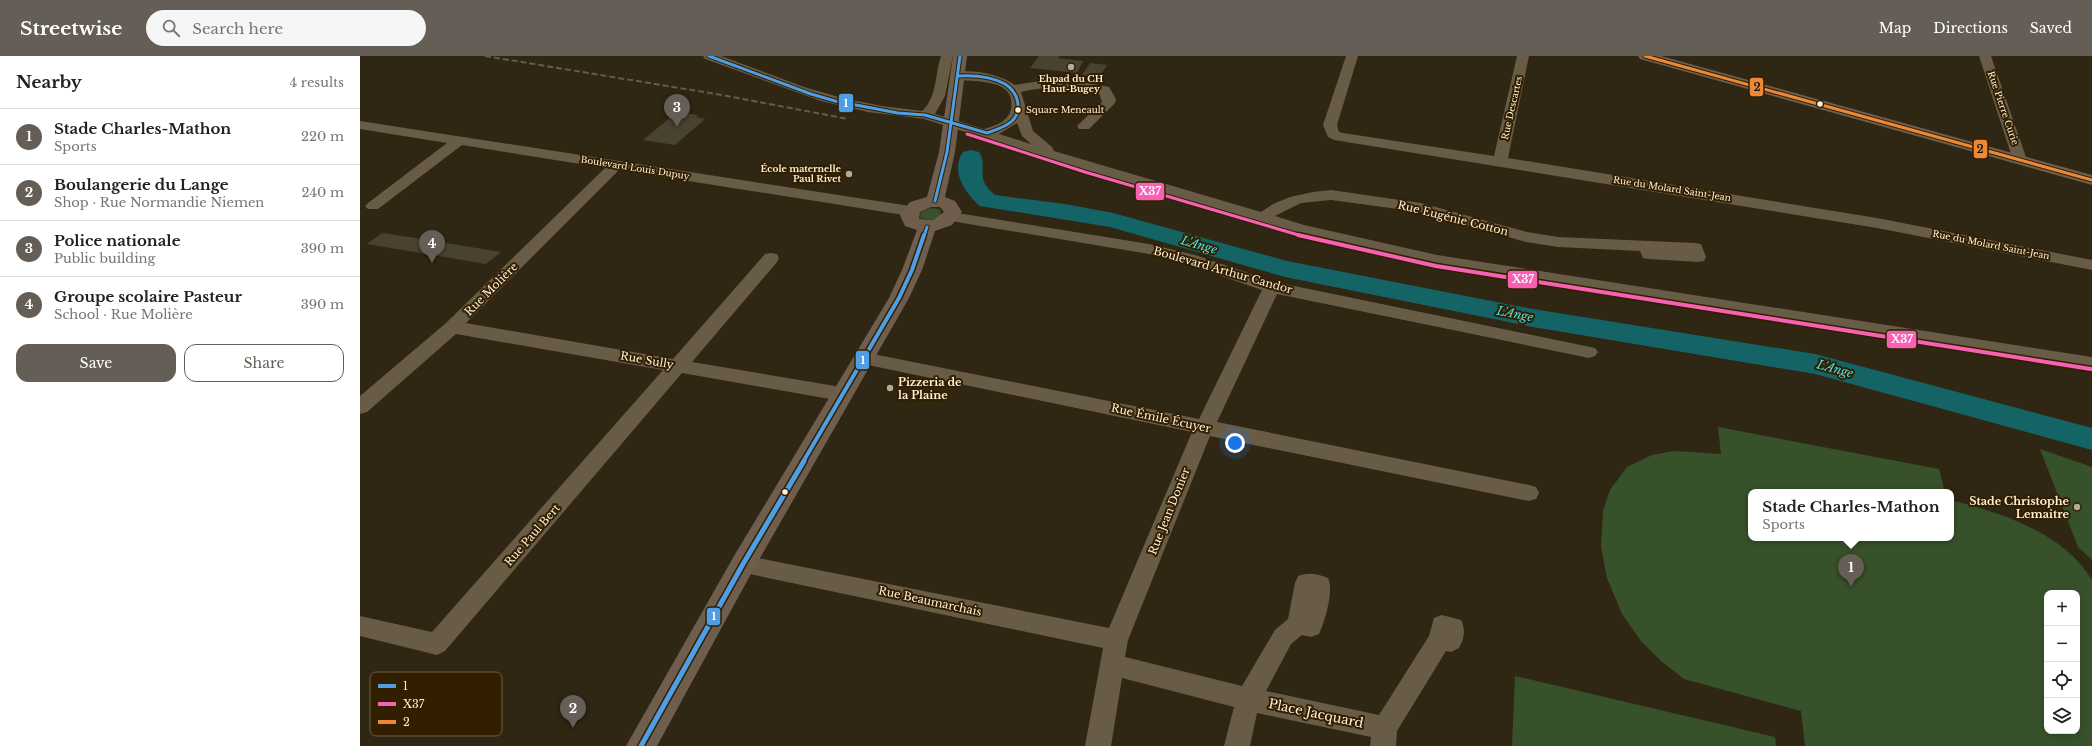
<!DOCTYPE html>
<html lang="en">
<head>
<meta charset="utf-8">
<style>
	body { margin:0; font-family:"Libre Baskerville",serif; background:#f6f6f6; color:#202124 }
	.controls { position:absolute; right:12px; bottom:12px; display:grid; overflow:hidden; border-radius:8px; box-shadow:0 2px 6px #0003 }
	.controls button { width:36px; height:36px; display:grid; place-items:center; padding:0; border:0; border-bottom:1px solid #e0e0e0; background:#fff; color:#202124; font:20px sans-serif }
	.you { position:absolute; left:875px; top:387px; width:14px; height:14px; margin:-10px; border:3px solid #fff; border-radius:50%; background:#1a73e8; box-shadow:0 0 0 6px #1a73e833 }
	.badge { display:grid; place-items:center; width:26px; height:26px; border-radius:50%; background:#645e56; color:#fff; font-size:13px; font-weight:700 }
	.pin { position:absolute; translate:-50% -33px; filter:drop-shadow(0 1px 2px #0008) }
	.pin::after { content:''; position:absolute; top:21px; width:14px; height:12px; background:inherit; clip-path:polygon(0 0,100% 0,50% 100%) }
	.popup { position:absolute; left:1388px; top:433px; width:206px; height:52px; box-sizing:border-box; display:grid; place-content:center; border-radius:8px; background:#fff; filter:drop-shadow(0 1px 3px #0005); font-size:13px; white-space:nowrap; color:#757577 }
	.popup b { font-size:15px; color:#202124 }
	.popup::after { content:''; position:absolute; left:50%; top:100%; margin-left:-8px; border:8px solid transparent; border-top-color:#fff }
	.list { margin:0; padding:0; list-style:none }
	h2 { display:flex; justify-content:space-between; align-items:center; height:52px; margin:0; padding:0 16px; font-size:17px }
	h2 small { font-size:13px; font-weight:400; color:#757577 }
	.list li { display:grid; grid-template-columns:26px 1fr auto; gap:12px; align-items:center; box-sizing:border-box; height:56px; padding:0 16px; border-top:1px solid #e0e0e0 }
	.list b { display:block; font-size:15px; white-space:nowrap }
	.list p { margin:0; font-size:13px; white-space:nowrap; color:#757577 }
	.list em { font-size:13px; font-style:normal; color:#757577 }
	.actions { display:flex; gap:8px; padding:12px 16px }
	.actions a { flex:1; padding:9px 0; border:1px solid #645e56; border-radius:12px; text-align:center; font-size:14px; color:#645e56 }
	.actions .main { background:#645e56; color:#fff }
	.icon { flex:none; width:22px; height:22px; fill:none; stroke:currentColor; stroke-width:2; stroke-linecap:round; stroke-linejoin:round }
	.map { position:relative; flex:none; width:1732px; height:690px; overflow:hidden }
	header { display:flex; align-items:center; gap:24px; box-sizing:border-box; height:56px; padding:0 20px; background:#645e56; color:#fff }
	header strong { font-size:19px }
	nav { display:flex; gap:22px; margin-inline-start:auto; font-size:14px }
	.search { width:280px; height:36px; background:#f6f6f6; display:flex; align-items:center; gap:10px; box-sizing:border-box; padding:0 14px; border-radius:22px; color:#757577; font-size:15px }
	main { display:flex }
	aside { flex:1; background:#fff }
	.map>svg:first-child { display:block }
</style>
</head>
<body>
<header>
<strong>Streetwise</strong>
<div class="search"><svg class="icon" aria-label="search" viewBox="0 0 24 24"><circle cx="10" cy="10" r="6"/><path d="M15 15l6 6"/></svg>Search here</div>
<nav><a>Map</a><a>Directions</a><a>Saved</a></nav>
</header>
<main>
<aside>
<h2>Nearby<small>4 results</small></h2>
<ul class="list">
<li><span class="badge">1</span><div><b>Stade Charles-Mathon</b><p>Sports</p></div><em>220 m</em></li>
<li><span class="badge">2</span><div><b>Boulangerie du Lange</b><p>Shop · Rue Normandie Niemen</p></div><em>240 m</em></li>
<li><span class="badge">3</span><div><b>Police nationale</b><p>Public building</p></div><em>390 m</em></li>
<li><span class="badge">4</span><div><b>Groupe scolaire Pasteur</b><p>School · Rue Molière</p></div><em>390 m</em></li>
</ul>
<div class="actions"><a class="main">Save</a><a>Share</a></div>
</aside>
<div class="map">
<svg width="1732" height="690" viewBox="0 0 1732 690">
	<rect width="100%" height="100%" fill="#2f2614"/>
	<path fill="#37522a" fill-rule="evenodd" d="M570 152 580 153 581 159 573 164 560 162 561 156Z
		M1358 371 1579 413 1585 436H1391V482H1591V444C1642 457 1704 477 1732 524V690H1445L1441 655 1324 623 1301 605 1281 585 1262 558 1247 522 1241 491 1243 455 1250 434 1267 411 1292 399 1314 395 1361 398ZM1687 537H1717V675H1687Z
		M1680 393 1732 411V504L1718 491Z
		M1155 620 1415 681 1416 690H1152Z"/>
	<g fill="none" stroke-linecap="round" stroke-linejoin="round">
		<path fill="#146465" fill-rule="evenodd" d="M611 94 619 96C629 111 613 121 635 139L705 148 753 157 927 205 1173 253 1455 298 1732 372V394L1455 318 1173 271 925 221 750 171 620 150C605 137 590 115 603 96Z"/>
	</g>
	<path fill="#4a4230" d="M679 0H700L698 2 723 5 717 17 670 12Z
		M730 7 747 9 739 21 722 19Z
		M317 56 338 59 336 61 345 63 315 89 283 84Z
		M22 177 62 183 141 196 126 208 7 188Z"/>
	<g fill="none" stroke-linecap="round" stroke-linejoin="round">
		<path fill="#685c46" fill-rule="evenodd" d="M343 0H361L444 31 482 42 522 50 562 55C577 42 575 18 581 0H593L585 40 575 58 624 73C635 70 649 65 651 53 657 20 611 27 592 23L590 20 592 17C612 12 639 18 655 29L687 24 722 26 749 31 756 43 755 47 729 73H719L717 70 742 46 739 37C714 32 686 29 661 36L673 75 692 91 694 95 901 156 913 148 930 141 953 136 971 134 1061 147 1167 176 1198 181 1335 187 1341 188 1346 201 1344 205 1338 206 1289 203 1283 202 1280 195 1198 191 1166 186 1060 156 971 144 941 147 915 160 944 169 1077 199 1732 301V313L1077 209 935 176 722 113 564 63 508 56 461 45 345 3ZM657 67 662 80 671 88 639 78Z
			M986 0H998L977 69 979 76 983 77 1134 100 1157 0H1169L1148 102 1517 162 1732 204V214L1517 172 974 84 968 81 963 69Z
			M1619 0H1631L1667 104 1665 107H1655L1653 104Z
			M0 65 550 150 555 152 558 155 555 158 550 160 259 114 106 267 313 303 405 198 411 197 417 198 419 202 417 206 332 306 481 331 488 333 490 338 488 343 481 345 322 317 85 595 77 599 0 580V560L72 576 303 314 96 278 7 356 0 358V340L86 267 245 112 102 89 18 153H8L5 150 8 147 87 87 0 73Z
			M591 156 789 188 835 199 915 226 1235 292 1238 296 1235 300 1229 302 917 238 857 366 1169 429 1176 431 1179 437 1176 443 1169 445 850 380 768 584 765 601 882 630 915 574 928 563 935 527 938 520C949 516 958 518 968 522 974 534 965 566 959 578L951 581 942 579 931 588 906 635 1019 659 1069 580 1074 562 1082 559 1101 564C1106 574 1104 583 1099 592L1091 596 1086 595 1037 675 1036 690H1010L1011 681 897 657 890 690H864L874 651 762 622 751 690H725L743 592 375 515 372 508 375 501 383 499 749 572 832 376 503 308 497 307 494 302 497 297 503 296 839 363 902 234 824 207 789 198 585 164 583 161 585 158Z"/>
		<path fill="#6f5e4d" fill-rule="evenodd" d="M593 0H607L595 96 585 141 595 145 602 156 592 169 575 175 562 214 549 242 392 516 297 690H266L374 500 529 242 542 214 557 174 545 170 540 159 550 146 567 141 579 96ZM571 151H580L584 156 573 164 559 163 560 156Z
			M1278 0H1301L1732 119V129L1280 3Z"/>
		<path stroke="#655b4a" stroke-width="2" stroke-dasharray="6 3" stroke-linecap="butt" d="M125 0 362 39 488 63"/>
		<g stroke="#311f00" stroke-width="5">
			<path id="bus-1-far2" d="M349 0 451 38 475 45 538 57 565 59 627 77
				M597 20C613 19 631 20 645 28 658 36 663 54 652 65 646 71 635 74 627 77
				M575 145 587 96 600 0
				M564 180 567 171"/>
		</g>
		<g stroke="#311f00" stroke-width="7">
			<path id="bus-1-far1" d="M443 406 539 242 552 214 564 179"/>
		</g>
		<g stroke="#311f00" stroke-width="8">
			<path id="bus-1" d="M281 690 383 508 444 405"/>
		</g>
		<g stroke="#311f00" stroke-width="5">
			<path id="bus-2-far1" d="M607 78 725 116 942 180"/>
		</g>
		<g stroke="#311f00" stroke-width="7">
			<path id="bus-2" d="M938 179 1076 210 1731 313"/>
		</g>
		<g stroke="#311f00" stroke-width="5">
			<path id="bus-3" d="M1285 0 1732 124"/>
		</g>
		<use href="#bus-1-far2" stroke="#4d9ee5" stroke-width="3"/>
		<use href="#bus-1-far1" stroke="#4d9ee5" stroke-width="4"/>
		<use href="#bus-1" stroke="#4d9ee5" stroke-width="5"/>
		<use href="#bus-2-far1" stroke="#f860b3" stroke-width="3"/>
		<use href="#bus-2" stroke="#f860b3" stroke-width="4"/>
		<use href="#bus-3" stroke="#ed8837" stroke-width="3"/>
	</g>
	<g fill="#b6a993" stroke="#311f00" stroke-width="1.5">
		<circle cx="711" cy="11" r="4"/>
		<circle cx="489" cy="118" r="4"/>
		<circle cx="530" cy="332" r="4"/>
		<circle cx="1717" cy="451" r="4"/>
	</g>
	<g fill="#fff0d8" stroke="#311f00" stroke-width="1.5">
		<circle cx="1460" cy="48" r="3.5"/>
		<circle cx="658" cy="54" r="3.5"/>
		<circle cx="425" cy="436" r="3.5"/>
	</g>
	<g text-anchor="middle" stroke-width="4" stroke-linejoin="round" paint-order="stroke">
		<g font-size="9" font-weight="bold" fill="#fff0d8" stroke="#311f00">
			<text x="711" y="26">Ehpad du CH<tspan x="711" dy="10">Haut-Bugey</tspan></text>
			<text x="481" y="116" text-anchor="end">École maternelle<tspan x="481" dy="10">Paul Rivet</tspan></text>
		</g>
		<g font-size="9" fill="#fff0d8" stroke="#311f00">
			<text transform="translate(1152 52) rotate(-77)" y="3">Rue Descartes</text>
			<text transform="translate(1643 52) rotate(71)" y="3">Rue Pierre Curie</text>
			<text transform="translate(275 112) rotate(9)" y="3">Boulevard Louis Dupuy</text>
			<text transform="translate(1312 133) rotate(9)" y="3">Rue du Molard Saint-Jean</text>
			<text transform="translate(1631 189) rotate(11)" y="3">Rue du Molard Saint-Jean</text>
		</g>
		<g font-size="9" fill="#fff0d8" stroke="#311f00" text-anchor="start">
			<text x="666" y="57">Square Meneault</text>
		</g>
		<g font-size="11" fill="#fff0d8" stroke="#311f00">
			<text transform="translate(1093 162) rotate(14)" y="4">Rue Eugénie Cotton</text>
			<text transform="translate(863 214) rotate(16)" y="4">Boulevard Arthur Candor</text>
			<text transform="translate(131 233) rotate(-45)" y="4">Rue Molière</text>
			<text transform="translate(287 304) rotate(10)" y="4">Rue Sully</text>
			<text transform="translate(801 362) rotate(12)" y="4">Rue Émile Écuyer</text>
			<text transform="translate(809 455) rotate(-68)" y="4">Rue Jean Donier</text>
			<text transform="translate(172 479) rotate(-49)" y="4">Rue Paul Bert</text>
			<text transform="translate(570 545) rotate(12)" y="4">Rue Beaumarchais</text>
		</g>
		<g font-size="11" font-weight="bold" fill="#fff0d8" stroke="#311f00" text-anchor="start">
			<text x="538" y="330">Pizzeria de<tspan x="538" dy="13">la Plaine</tspan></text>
			<text x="1709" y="449" text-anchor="end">Stade Christophe<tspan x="1709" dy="13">Lemaitre</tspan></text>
		</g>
		<g font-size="12" font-style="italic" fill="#4be5eb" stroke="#311f00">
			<text transform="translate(839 189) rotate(16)" y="4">L'Ange</text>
			<text transform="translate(1155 258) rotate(11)" y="4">L'Ange</text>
			<text transform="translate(1475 313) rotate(15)" y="4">L'Ange</text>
		</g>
		<g font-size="13" fill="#fff0d8" stroke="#311f00">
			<text transform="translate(956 657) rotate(12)" y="5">Place Jacquard</text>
		</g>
	</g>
	<rect x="10" y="616" width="132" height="64" rx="6" fill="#311f00" stroke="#6f5e41" stroke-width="1"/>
	<rect x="18" y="628" width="18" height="4" fill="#4d9ee5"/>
	<rect x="18" y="646" width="18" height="4" fill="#f860b3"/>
	<rect x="18" y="664" width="18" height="4" fill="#ed8837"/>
	<g font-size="11" fill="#fff0d8">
		<text x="43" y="634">1</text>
		<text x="43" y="652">X37</text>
		<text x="43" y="670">2</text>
	</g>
	<g stroke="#311f00" stroke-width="1.5">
		<rect x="1389" y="21" width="15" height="20" rx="4" fill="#ed8837"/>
		<rect x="478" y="37" width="16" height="20" rx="4" fill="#4d9ee5"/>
		<rect x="1613" y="83" width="15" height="20" rx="4" fill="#ed8837"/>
		<rect x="775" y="126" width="30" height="19" rx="4" fill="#f860b3"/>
		<rect x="1147" y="214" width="31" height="19" rx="4" fill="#f860b3"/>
		<rect x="1526" y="274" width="31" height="19" rx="4" fill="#f860b3"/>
		<rect x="495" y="294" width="15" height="20" rx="4" fill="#4d9ee5"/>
		<rect x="346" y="551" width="15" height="19" rx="4" fill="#4d9ee5"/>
	</g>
	<g font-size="11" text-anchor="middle" font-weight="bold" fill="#fff">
		<text x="486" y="51">1</text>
		<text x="790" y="139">X37</text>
		<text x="1163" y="227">X37</text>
		<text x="1542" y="287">X37</text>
		<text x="503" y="308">1</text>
		<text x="354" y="564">1</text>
	</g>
	<g font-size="11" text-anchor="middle" font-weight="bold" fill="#111">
		<text x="1397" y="35">2</text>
		<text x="1620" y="97">2</text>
	</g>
</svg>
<div class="controls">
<button>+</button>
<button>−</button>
<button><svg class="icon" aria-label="locate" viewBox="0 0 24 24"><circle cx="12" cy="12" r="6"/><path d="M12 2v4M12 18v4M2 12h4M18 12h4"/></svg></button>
<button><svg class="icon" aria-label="layers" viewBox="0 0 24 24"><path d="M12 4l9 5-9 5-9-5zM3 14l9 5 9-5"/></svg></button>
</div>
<div class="you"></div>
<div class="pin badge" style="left:1491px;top:531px">1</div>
<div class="popup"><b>Stade Charles-Mathon</b>Sports</div>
<div class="pin badge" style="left:213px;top:672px">2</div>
<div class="pin badge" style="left:317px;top:71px">3</div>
<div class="pin badge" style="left:72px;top:207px">4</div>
</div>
</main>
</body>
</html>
